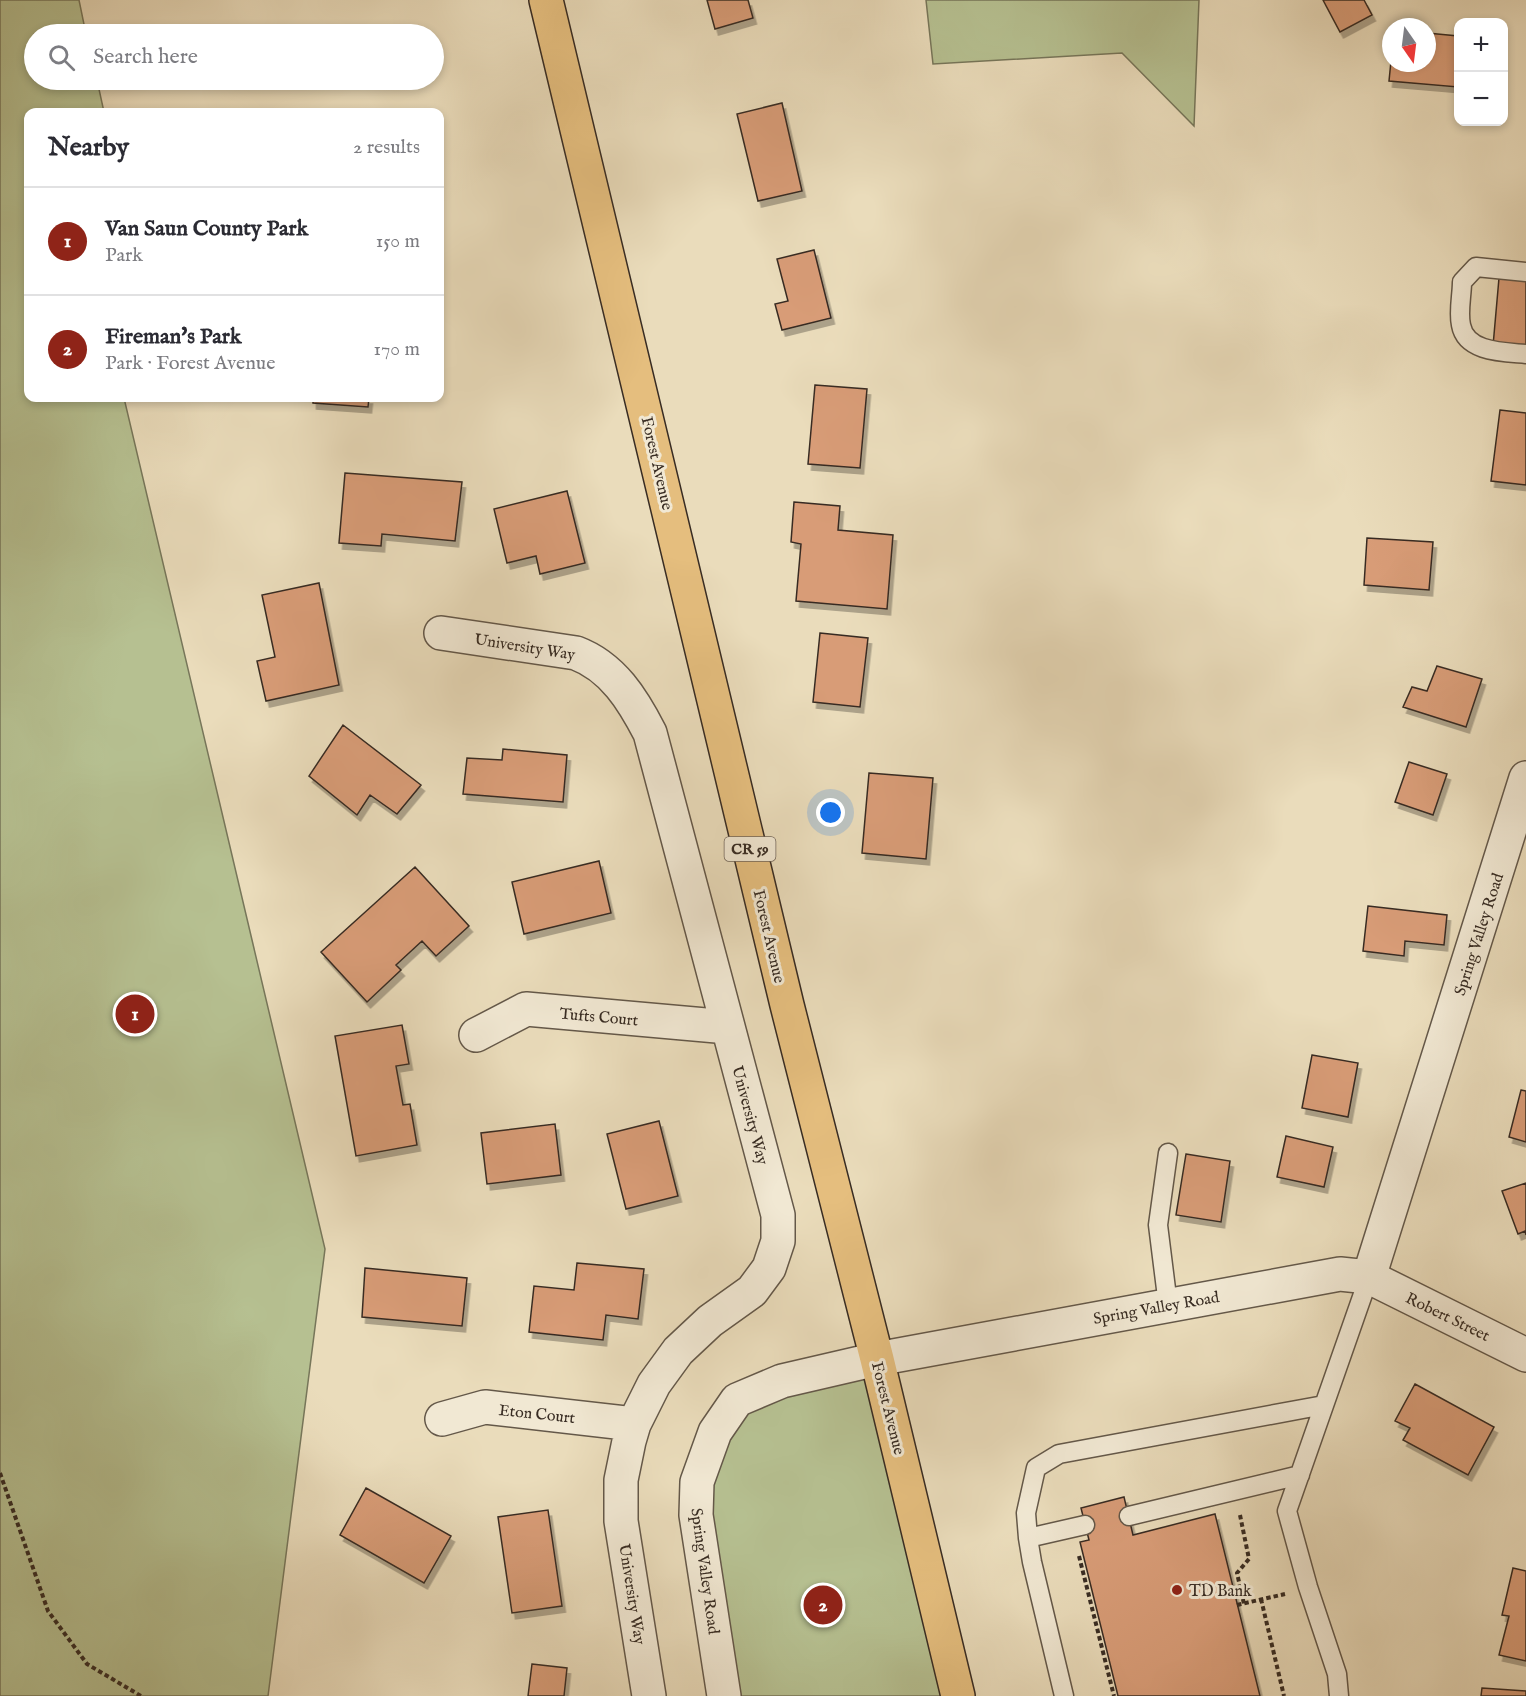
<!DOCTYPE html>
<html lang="en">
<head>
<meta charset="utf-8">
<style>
	body { margin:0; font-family:"IM FELL English",serif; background:#f2f2f3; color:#2b2b33 }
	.controls { position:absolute; right:18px; top:18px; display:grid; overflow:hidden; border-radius:12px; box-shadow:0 3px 9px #0003 }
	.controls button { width:54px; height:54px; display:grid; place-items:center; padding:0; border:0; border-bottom:2px solid #e1e1e2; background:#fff; color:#2b2b33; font:30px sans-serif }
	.compass { position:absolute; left:1382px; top:18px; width:54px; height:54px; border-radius:50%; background:#fff; box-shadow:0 3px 9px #0003; rotate:166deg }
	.you { position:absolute; left:831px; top:813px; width:21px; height:21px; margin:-15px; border:4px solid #fff; border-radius:50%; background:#1a73e8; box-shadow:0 0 0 9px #1a73e833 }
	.badge { display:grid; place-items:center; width:39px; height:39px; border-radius:50%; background:#8f2418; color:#fff; font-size:20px; font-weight:700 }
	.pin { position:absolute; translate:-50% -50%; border:3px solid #fff; box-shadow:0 2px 6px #0006 }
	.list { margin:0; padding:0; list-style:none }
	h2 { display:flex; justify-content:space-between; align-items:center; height:78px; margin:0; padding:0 24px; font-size:26px }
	h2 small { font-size:20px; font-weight:400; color:#7c7c81 }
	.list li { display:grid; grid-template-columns:39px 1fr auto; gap:18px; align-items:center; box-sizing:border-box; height:108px; padding:0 24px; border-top:2px solid #e1e1e2 }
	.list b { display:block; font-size:22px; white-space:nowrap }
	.list p { margin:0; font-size:20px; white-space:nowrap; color:#7c7c81 }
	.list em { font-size:20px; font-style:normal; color:#7c7c81 }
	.icon { flex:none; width:33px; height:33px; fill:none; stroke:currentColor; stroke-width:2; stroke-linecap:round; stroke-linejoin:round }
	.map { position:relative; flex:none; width:1526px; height:1696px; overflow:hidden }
	.search { position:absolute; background:#fff; box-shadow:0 3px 9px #0003; left:24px; top:24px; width:420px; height:66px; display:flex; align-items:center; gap:15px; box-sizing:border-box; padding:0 21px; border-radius:33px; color:#7c7c81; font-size:22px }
	.panel { position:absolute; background:#fff; box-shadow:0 3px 9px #0003; left:24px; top:108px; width:420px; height:294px; border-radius:12px }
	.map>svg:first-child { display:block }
</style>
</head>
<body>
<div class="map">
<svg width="1526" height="1696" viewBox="0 0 1526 1696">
	<defs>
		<filter id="shadow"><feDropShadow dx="3.5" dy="6" stdDeviation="0" flood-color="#0004"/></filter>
	</defs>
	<rect width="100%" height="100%" fill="#eadcbb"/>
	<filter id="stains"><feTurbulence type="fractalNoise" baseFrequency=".00333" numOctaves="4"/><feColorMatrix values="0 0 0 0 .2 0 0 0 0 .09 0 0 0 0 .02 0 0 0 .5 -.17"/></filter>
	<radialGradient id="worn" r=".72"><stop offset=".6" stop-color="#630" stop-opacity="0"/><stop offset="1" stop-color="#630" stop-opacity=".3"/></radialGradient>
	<path fill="#b6c091" stroke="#77765a" stroke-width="1.5" d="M0 0H79L86 34H34V80H97L104 112H28V398H124L325 1249 268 1696H0Z
		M926 0H1199L1194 126 1122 53 933 64Z
		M877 1359 958 1696H723L696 1515 737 1400Z"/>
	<path fill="#d89c77" stroke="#382c23" stroke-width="1.5" filter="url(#shadow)" d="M707 0H748L753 18 715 29Z
		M1323 0H1364L1372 15 1340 32Z
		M1427 33 1458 36V87L1389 81 1391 61V63H1427Z
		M782 103 802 191 758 201 737 114Z
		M814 250 831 318 782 330 775 304 788 301 777 259Z
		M1499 278 1526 280V349L1493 346Z
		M815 385 867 389 860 468 808 464Z
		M313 398H369L368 407 313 403Z
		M1500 410 1526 413V485L1491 481Z
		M345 473 462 482 455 541 382 534 381 546 339 543Z
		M567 491 585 563 540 574 536 556 507 563 494 509Z
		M794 502 840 506 838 530 893 535 887 609 796 601 801 544 791 542Z
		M1367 538 1433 542 1429 590 1364 585Z
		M319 583 339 685 266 701 257 661 275 657 262 595Z
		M820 633 868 638 860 707 813 702Z
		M1437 666 1482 679 1466 727 1403 707 1412 687 1427 691Z
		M343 725 421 785 397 814 370 795 357 815 309 776Z
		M503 749 567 755 563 802 463 794 467 758 502 760Z
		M1409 762 1447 774 1433 815 1395 802Z
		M869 773 933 778 926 859 862 853Z
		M599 861 611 913 524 934 512 882Z
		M415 867 469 926 436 956 422 941 396 965 401 970 367 1002 321 952Z
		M1368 906 1447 915 1444 945 1405 941 1404 956 1363 951Z
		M402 1025 409 1064 396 1066 403 1105 410 1104 417 1145 356 1156 335 1036Z
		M1312 1055 1358 1063 1348 1117 1302 1108Z
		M1521 1090 1526 1091V1142L1509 1137Z
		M659 1121 678 1196 626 1209 607 1134Z
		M555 1124 561 1175 487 1184 481 1133Z
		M1286 1136 1333 1147 1324 1187 1277 1177Z
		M1186 1154 1230 1161 1221 1222 1176 1215Z
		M1526 1183V1235L1525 1231 1518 1234 1502 1191Z
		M577 1263 644 1269 638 1319 606 1315 603 1340 529 1332 534 1286 574 1290Z
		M365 1268 467 1278 462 1326 362 1317Z
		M1415 1384 1494 1427 1468 1475 1403 1440 1410 1428 1395 1421Z
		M366 1488 451 1536 424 1583 340 1535Z
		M1124 1497 1133 1535 1215 1514 1260 1696H1118L1080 1542 1089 1540 1081 1508Z
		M548 1510 562 1606 512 1613 498 1517Z
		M1513 1568 1526 1571V1661L1499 1655 1509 1616 1502 1615Z
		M532 1664 567 1668 564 1696H528Z
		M1482 1688 1526 1691V1696H1481Z"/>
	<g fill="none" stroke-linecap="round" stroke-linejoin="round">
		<g stroke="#645849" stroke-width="21">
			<path id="service" d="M1526 272 1476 267 1462 282C1462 295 1458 312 1461 325 1466 353 1505 352 1526 354
				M1168 1305 1158 1225 1168 1153
				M1129 1516 1300 1475
				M1028 1538 1085 1525
				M1064 1696 1032 1562 1028 1538 1026 1513 1036 1468 1059 1454 1324 1405
				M1339 1696 1337 1674 1308 1587 1287 1511 1369 1277"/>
		</g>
		<g stroke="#645849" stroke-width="36">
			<path id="minor" d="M441 633 576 653C613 667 633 700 650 733L778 1215V1241L769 1268 752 1291 710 1321 678 1351 654 1384 634 1424 629 1441 621 1480V1521L649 1696
				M476 1035 526 1009 728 1027
				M1369 1277 1526 1355
				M442 1419 485 1407 634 1424"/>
		</g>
		<g stroke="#645849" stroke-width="36">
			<path id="tertiary" d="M724 1696 696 1515 697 1482 715 1432 737 1400 782 1381 877 1359 1340 1274 1369 1277 1526 778"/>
		</g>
		<g stroke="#382c23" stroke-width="36">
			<path id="primary" d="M546 0 787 1005 877 1359 958 1696"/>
		</g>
		<path stroke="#382c23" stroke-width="4" stroke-dasharray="4.5 3" stroke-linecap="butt" d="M0 1473 48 1611 87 1664 141 1696
			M1240 1515 1249 1559 1237 1573 1244 1604
			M1079 1556 1114 1696
			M1261 1599 1284 1696
			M1237 1605 1285 1594"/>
		<use href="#service" stroke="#f1e8d3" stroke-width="18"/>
		<use href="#minor" stroke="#f1e8d3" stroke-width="33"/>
		<use href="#tertiary" stroke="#f1e8d3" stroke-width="33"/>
		<use href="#primary" stroke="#e5be7e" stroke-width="33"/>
	</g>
	<circle fill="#8f2418" stroke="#f1e8d3" stroke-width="2" cx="1177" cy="1590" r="6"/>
	<g text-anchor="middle" stroke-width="6" stroke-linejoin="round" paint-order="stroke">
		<rect fill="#f1e8d3" stroke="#706458" stroke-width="1.5" x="724.5" y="837" width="51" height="24" rx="4.5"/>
		<g font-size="15" font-weight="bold" fill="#382c23">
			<text x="750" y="854">CR 59</text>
		</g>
		<g font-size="16" fill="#382c23" stroke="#f1e8d3">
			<text transform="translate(658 463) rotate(77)" y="6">Forest Avenue</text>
			<text transform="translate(525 646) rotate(9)" y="6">University Way</text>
			<text transform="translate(1478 934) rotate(-72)" y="6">Spring Valley Road</text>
			<text transform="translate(770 936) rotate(77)" y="6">Forest Avenue</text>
			<text transform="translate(599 1016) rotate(5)" y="6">Tufts Court</text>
			<text transform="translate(751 1115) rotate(75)" y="6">University Way</text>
			<text transform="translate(1156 1307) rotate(-10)" y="6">Spring Valley Road</text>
			<text transform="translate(1448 1316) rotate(26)" y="6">Robert Street</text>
			<text transform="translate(889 1408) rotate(76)" y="6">Forest Avenue</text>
			<text transform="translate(537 1413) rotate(6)" y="6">Eton Court</text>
			<text transform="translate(706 1571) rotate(82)" y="6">Spring Valley Road</text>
			<text transform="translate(633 1594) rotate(81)" y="6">University Way</text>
		</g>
		<g font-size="16" fill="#382c23" stroke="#f1e8d3" text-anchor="start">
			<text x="1189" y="1596">TD Bank</text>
		</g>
	</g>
	<rect width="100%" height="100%" filter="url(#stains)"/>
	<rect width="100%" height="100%" fill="url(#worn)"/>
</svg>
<div class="controls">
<button>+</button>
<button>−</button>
</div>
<svg class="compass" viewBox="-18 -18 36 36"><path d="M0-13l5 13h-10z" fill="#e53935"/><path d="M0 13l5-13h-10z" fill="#7c7c81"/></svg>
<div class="you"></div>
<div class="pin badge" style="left:135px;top:1014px">1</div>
<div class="pin badge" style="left:823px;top:1605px">2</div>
<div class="search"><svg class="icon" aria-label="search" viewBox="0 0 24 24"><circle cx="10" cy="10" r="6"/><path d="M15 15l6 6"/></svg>Search here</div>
<section class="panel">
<h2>Nearby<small>2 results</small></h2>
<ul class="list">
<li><span class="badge">1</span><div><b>Van Saun County Park</b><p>Park</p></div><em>150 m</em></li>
<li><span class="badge">2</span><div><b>Fireman's Park</b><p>Park · Forest Avenue</p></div><em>170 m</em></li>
</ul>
</section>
</div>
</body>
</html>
